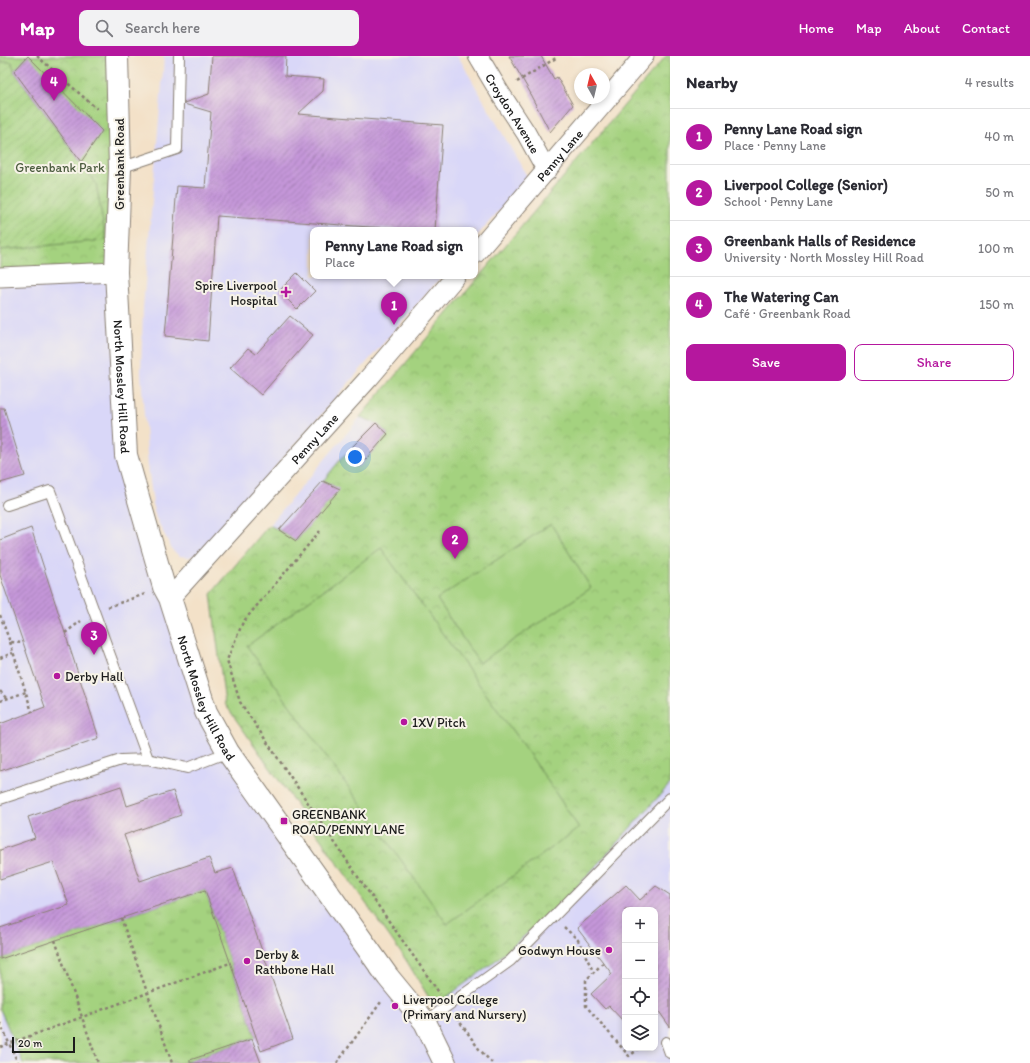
<!DOCTYPE html>
<html lang="en">
<head>
<meta charset="utf-8">
<style>
	body { margin:0; font-family:Itim,sans-serif; background:#f2f2f3; color:#2b2b33 }
	.controls { position:absolute; right:12px; bottom:12px; display:grid; overflow:hidden; border-radius:8px; box-shadow:0 2px 6px #0003 }
	.controls button { width:36px; height:36px; display:grid; place-items:center; padding:0; border:0; border-bottom:1px solid #e1e1e2; background:#fff; color:#2b2b33; font:20px sans-serif }
	.compass { position:absolute; left:574px; top:12px; width:36px; height:36px; border-radius:50%; background:#fff; box-shadow:0 2px 6px #0003; rotate:352deg }
	.scale { position:absolute; left:12px; bottom:10px; width:63px; box-sizing:border-box; padding-left:4px; border:2px solid #1c1c1c; border-top:0; font-size:11px; line-height:14px; white-space:nowrap; color:#1c1c1c; -webkit-text-stroke:3px #f7f3e8; paint-order:stroke }
	.you { position:absolute; left:355px; top:401px; width:14px; height:14px; margin:-10px; border:3px solid #fff; border-radius:50%; background:#1a73e8; box-shadow:0 0 0 6px #1a73e833 }
	.badge { display:grid; place-items:center; width:26px; height:26px; border-radius:50%; background:#b5179e; color:#fff; font-size:13px; font-weight:700 }
	.pin { position:absolute; translate:-50% -33px; filter:drop-shadow(0 1px 2px #0008) }
	.pin::after { content:''; position:absolute; top:21px; width:14px; height:12px; background:inherit; clip-path:polygon(0 0,100% 0,50% 100%) }
	.popup { position:absolute; left:310px; top:171px; width:168px; height:52px; box-sizing:border-box; display:grid; place-content:center; border-radius:8px; background:#fff; filter:drop-shadow(0 1px 3px #0005); font-size:13px; white-space:nowrap; color:#7c7c81 }
	.popup b { font-size:15px; color:#2b2b33 }
	.popup::after { content:''; position:absolute; left:50%; top:100%; margin-left:-8px; border:8px solid transparent; border-top-color:#fff }
	.list { margin:0; padding:0; list-style:none }
	h2 { display:flex; justify-content:space-between; align-items:center; height:52px; margin:0; padding:0 16px; font-size:17px }
	h2 small { font-size:13px; font-weight:400; color:#7c7c81 }
	.list li { display:grid; grid-template-columns:26px 1fr auto; gap:12px; align-items:center; box-sizing:border-box; height:56px; padding:0 16px; border-top:1px solid #e1e1e2 }
	.list b { display:block; font-size:15px; white-space:nowrap }
	.list p { margin:0; font-size:13px; white-space:nowrap; color:#7c7c81 }
	.list em { font-size:13px; font-style:normal; color:#7c7c81 }
	.actions { display:flex; gap:8px; padding:12px 16px }
	.actions a { flex:1; padding:9px 0; border:1px solid #b5179e; border-radius:8px; text-align:center; font-size:14px; color:#b5179e }
	.actions .main { background:#b5179e; color:#fff }
	.icon { flex:none; width:22px; height:22px; fill:none; stroke:currentColor; stroke-width:2; stroke-linecap:round; stroke-linejoin:round }
	.map { position:relative; flex:none; width:670px; height:1007px; overflow:hidden }
	header { display:flex; align-items:center; gap:24px; box-sizing:border-box; height:56px; padding:0 20px; background:#b5179e; color:#fff }
	header strong { font-size:19px }
	nav { display:flex; gap:22px; margin-inline-start:auto; font-size:14px }
	.search { width:280px; height:36px; background:#f2f2f3; display:flex; align-items:center; gap:10px; box-sizing:border-box; padding:0 14px; border-radius:8px; color:#7c7c81; font-size:15px }
	main { display:flex }
	aside { flex:1; background:#fff }
	.map>svg:first-child { display:block }
</style>
</head>
<body>
<header>
<strong>Map</strong>
<div class="search"><svg class="icon" aria-label="search" viewBox="0 0 24 24"><circle cx="10" cy="10" r="6"/><path d="M15 15l6 6"/></svg>Search here</div>
<nav><a>Home</a><a>Map</a><a>About</a><a>Contact</a></nav>
</header>
<main>
<div class="map">
<svg width="670" height="1007" viewBox="0 0 670 1007">
	<defs>
		<pattern id="grass-tufts" width="24" height="20" patternUnits="userSpaceOnUse"><rect width="24" height="20" fill="#a4d27f"/><path d="M3 7l-1-3M5 7V3M7 7l1-3M15 17l-1-3M17 17v-4M19 17l1-3" fill="none" stroke="#8db46d"/></pattern>
		<pattern id="park-crowns" width="20" height="18" patternUnits="userSpaceOnUse"><rect width="20" height="18" fill="#a4d27f"/><path d="M2 6a3 3 0 1 1 6 0M12 15a3 3 0 1 1 6 0" fill="none" stroke="#8db46d"/></pattern>
		<pattern id="garden-furrows" width="10" height="10" patternUnits="userSpaceOnUse"><rect width="10" height="10" fill="#a4d27f"/><path d="M-1 1l2-2M0 10L10 0M9 11l2-2" fill="none" stroke="#8db46d"/></pattern>
		<pattern id="building-hatch" width="6" height="6" patternUnits="userSpaceOnUse"><rect width="6" height="6" fill="#c596d9"/><path d="M-1 1l2-2M0 6l6-6M5 7l2-2" fill="none" stroke="#9f7aaf"/></pattern>
	</defs>
	<rect width="100%" height="100%" fill="#f7f3e8"/>
	<filter id="ink" filterUnits="userSpaceOnUse"><feTurbulence type="fractalNoise" baseFrequency=".025" numOctaves="2"/><feDisplacementMap in="SourceGraphic" scale="8" xChannelSelector="R" yChannelSelector="G"/><feConvolveMatrix kernelMatrix="1 2 1 2 8 2 1 2 1" color-interpolation-filters="sRGB"/></filter>
	<filter id="wash" filterUnits="userSpaceOnUse"><feTurbulence type="fractalNoise" baseFrequency=".012" numOctaves="4" result="noise"/><feDisplacementMap in="SourceGraphic" scale="16" xChannelSelector="R" yChannelSelector="G"/><feGaussianBlur stdDeviation="0.9" result="paint"/><feColorMatrix in="noise" values="0 0 0 0 0 0 0 0 0 0 0 0 0 0 0 0 0 1.4 0 .05"/><feComposite in="paint" operator="in"/></filter>
	<g filter="url(#wash)">
		<rect width="100%" height="100%" fill="#f3e1c8"/>
		<path fill="#d9d7f8" fill-rule="evenodd" d="M164 0H458L528 122 475 182V174H313V220H442L204 493 195 500 189 501 180 500 173 495 156 462 154 454 148 410 143 344 141 317 143 252 163 16Z
			M666 0H670V1007H0V221L116 216 126 399 206 656 406 943 441 963 406 904 225 648 211 538ZM625 854H655V992H625Z"/>
		<path fill="url(#grass-tufts)" stroke="#60774e" d="M205 834 256 981 182 1007H23L0 953V903Z"/>
		<path fill="url(#park-crowns)" stroke="#60774e" d="M0 0H117L116 216 0 221Z
			M666 0H670V728L574 834 531 874 489 910 434 950 406 904 225 648 211 538 269 469 279 474 296 485 339 433 323 425 345 398 359 411 388 378 376 367 360 361Z"/>
		<path fill="url(#garden-furrows)" stroke="#60774e" d="M0 6H12L14 15 96 127 106 184 0 194Z"/>
		<path fill="#a4d27f" stroke="#60774e" d="M551 468 591 532 479 607 437 543Z
			M381 492 537 709 579 772 447 868 247 590Z"/>
		<g id="blocks">
			<path fill="url(#building-hatch)" d="M28 0 102 75 81 106 14 15Z
				M212 0H286L285 20 324 23 323 35 298 58 443 69 435 174H411L217 160 208 285 165 280 177 130 205 132 211 56 184 48V47L209 38Z
				M509 0H541L554 23 557 21 573 49 550 76 530 38H531Z
				M297 217 315 235 297 253 279 235Z
				M290 260 313 279 261 339 230 312 248 292 256 298Z
				M0 352H4L25 420 0 427Z
				M376 367 388 378 359 411 345 398Z
				M323 425 340 433 296 485 279 474Z
				M31 472 99 682 0 715V668L45 651 0 519V484Z
				M121 730 127 750 173 735 181 759 124 779 140 825 209 802 215 817 233 812 293 983 261 995 205 834 0 903V872L69 849 53 806 0 823V794L35 782 28 761Z
				M626 829 640 844 656 830 670 839V971L658 954 655 958V854H625V967L609 950 605 953 591 938 612 918 577 872Z
				M252 983 261 1007H190V1004Z"/>
		</g>
	</g>
	<g filter="url(#ink)">
		<use href="#blocks" fill-opacity="0" stroke="#887e72" stroke-width="1"/>
		<g fill="none" stroke-linecap="round" stroke-linejoin="round">
			<g stroke="#887e72" stroke-width="12">
				<path id="service" d="M120 112 177 93 179 0
					M7 449 50 435 148 703
					M0 743 121 704 148 703 187 712 228 696
					M425 966 510 905 670 742
					M666 986 670 997"/>
			</g>
			<g stroke="#887e72" stroke-width="21">
				<g id="minor">
					<path id="s1" d="M478 0 500 37 526 77 547 115"/>
					<path id="s2" d="M475 198 644 0"/>
					<path d="M0 221 116 216"/>
					<path id="s3" d="M170 542 368 323 456 220"/>
				</g>
			</g>
			<g stroke="#887e72" stroke-width="24">
				<g id="tertiary">
					<path id="s4" d="M117 0 120 112 116 216 126 399 164 531 170 542 206 656 228 696 388 921 425 966 445 1007"/>
				</g>
			</g>
			<path stroke="#887e72" stroke-width="2.5" stroke-dasharray="3 3" stroke-linecap="butt" d="M37 0 97 53
				M517 26 556 2 557 0
				M320 475 243 566 227 604 240 646 358 821 440 938
				M108 551 145 538
				M0 559 10 586 23 587
				M65 577 81 565
				M10 586 32 656
				M0 602 13 597
				M0 635 7 643
				M0 645 26 636
				M121 862 172 1007
				M564 871 578 884 594 917
				M55 884 98 1007
				M603 907 586 924V950L629 1000 640 992
				M457 962 479 993 492 1007
				M0 967 18 1007
				M0 991 230 907
				M337 1007 381 946"/>
			<use href="#service" stroke="#fff" stroke-width="10"/>
			<use href="#minor" stroke="#fff" stroke-width="19"/>
			<use href="#tertiary" stroke="#fff" stroke-width="22"/>
		</g>
	</g>
	<g fill="#b5179e" stroke="#f7f3e8" stroke-width="1.5">
		<path d="M284 230h4v4h4v4h-4v4h-4v-4h-4v-4h4z"/>
		<circle cx="57" cy="620" r="4"/>
		<circle cx="404" cy="666" r="4"/>
		<rect x="280" y="761" width="8" height="8" rx="2"/>
		<circle cx="609" cy="894" r="4"/>
		<circle cx="247" cy="905" r="4"/>
		<circle cx="395" cy="950" r="4"/>
	</g>
	<g text-anchor="middle" stroke-width="4" stroke-linejoin="round" paint-order="stroke">
		<g font-size="13" fill="#1c1c1c" stroke="#f7f3e8">
			<text dy="5" stroke="none"><textPath href="#s1" startOffset="67">Croydon Avenue</textPath></text>
			<text dy="5" stroke="none"><textPath href="#s2" startOffset="130">Penny Lane</textPath></text>
			<text transform="translate(119 108) rotate(-90)" y="5">Greenbank Road</text>
			<text dy="5" stroke="none"><textPath href="#s4" startOffset="331">North Mossley Hill Road</textPath></text>
			<text dy="5" stroke="none"><textPath href="#s3" startOffset="215">Penny Lane</textPath></text>
			<text dy="5" stroke="none"><textPath href="#s4" startOffset="656">North Mossley Hill Road</textPath></text>
		</g>
		<g font-size="13" fill="#4c5c3f" stroke="#f7f3e8">
			<text x="60" y="116">Greenbank Park</text>
		</g>
		<g font-size="13" fill="#1c1c1c" stroke="#f7f3e8" text-anchor="start">
			<text x="277" y="234" text-anchor="end">Spire Liverpool<tspan x="277" dy="15">Hospital</tspan></text>
			<text x="65" y="625">Derby Hall</text>
			<text x="412" y="671">1XV Pitch</text>
			<text x="292" y="763">GREENBANK<tspan x="292" dy="15">ROAD/PENNY LANE</tspan></text>
			<text x="601" y="899" text-anchor="end">Godwyn House</text>
			<text x="255" y="903">Derby &amp;<tspan x="255" dy="15">Rathbone Hall</tspan></text>
			<text x="403" y="948">Liverpool College<tspan x="403" dy="15">(Primary and Nursery)</tspan></text>
		</g>
	</g>
</svg>
<div class="controls">
<button>+</button>
<button>−</button>
<button><svg class="icon" aria-label="locate" viewBox="0 0 24 24"><circle cx="12" cy="12" r="6"/><path d="M12 2v4M12 18v4M2 12h4M18 12h4"/></svg></button>
<button><svg class="icon" aria-label="layers" viewBox="0 0 24 24"><path d="M12 4l9 5-9 5-9-5zM3 14l9 5 9-5"/></svg></button>
</div>
<svg class="compass" viewBox="-18 -18 36 36"><path d="M0-13l5 13h-10z" fill="#e53935"/><path d="M0 13l5-13h-10z" fill="#7c7c81"/></svg>
<div class="scale">20 m</div>
<div class="you"></div>
<div class="pin badge" style="left:394px;top:269px">1</div>
<div class="popup"><b>Penny Lane Road sign</b>Place</div>
<div class="pin badge" style="left:455px;top:503px">2</div>
<div class="pin badge" style="left:94px;top:599px">3</div>
<div class="pin badge" style="left:54px;top:45px">4</div>
</div>
<aside>
<h2>Nearby<small>4 results</small></h2>
<ul class="list">
<li><span class="badge">1</span><div><b>Penny Lane Road sign</b><p>Place · Penny Lane</p></div><em>40 m</em></li>
<li><span class="badge">2</span><div><b>Liverpool College (Senior)</b><p>School · Penny Lane</p></div><em>50 m</em></li>
<li><span class="badge">3</span><div><b>Greenbank Halls of Residence</b><p>University · North Mossley Hill Road</p></div><em>100 m</em></li>
<li><span class="badge">4</span><div><b>The Watering Can</b><p>Café · Greenbank Road</p></div><em>150 m</em></li>
</ul>
<div class="actions"><a class="main">Save</a><a>Share</a></div>
</aside>
</main>
</body>
</html>
